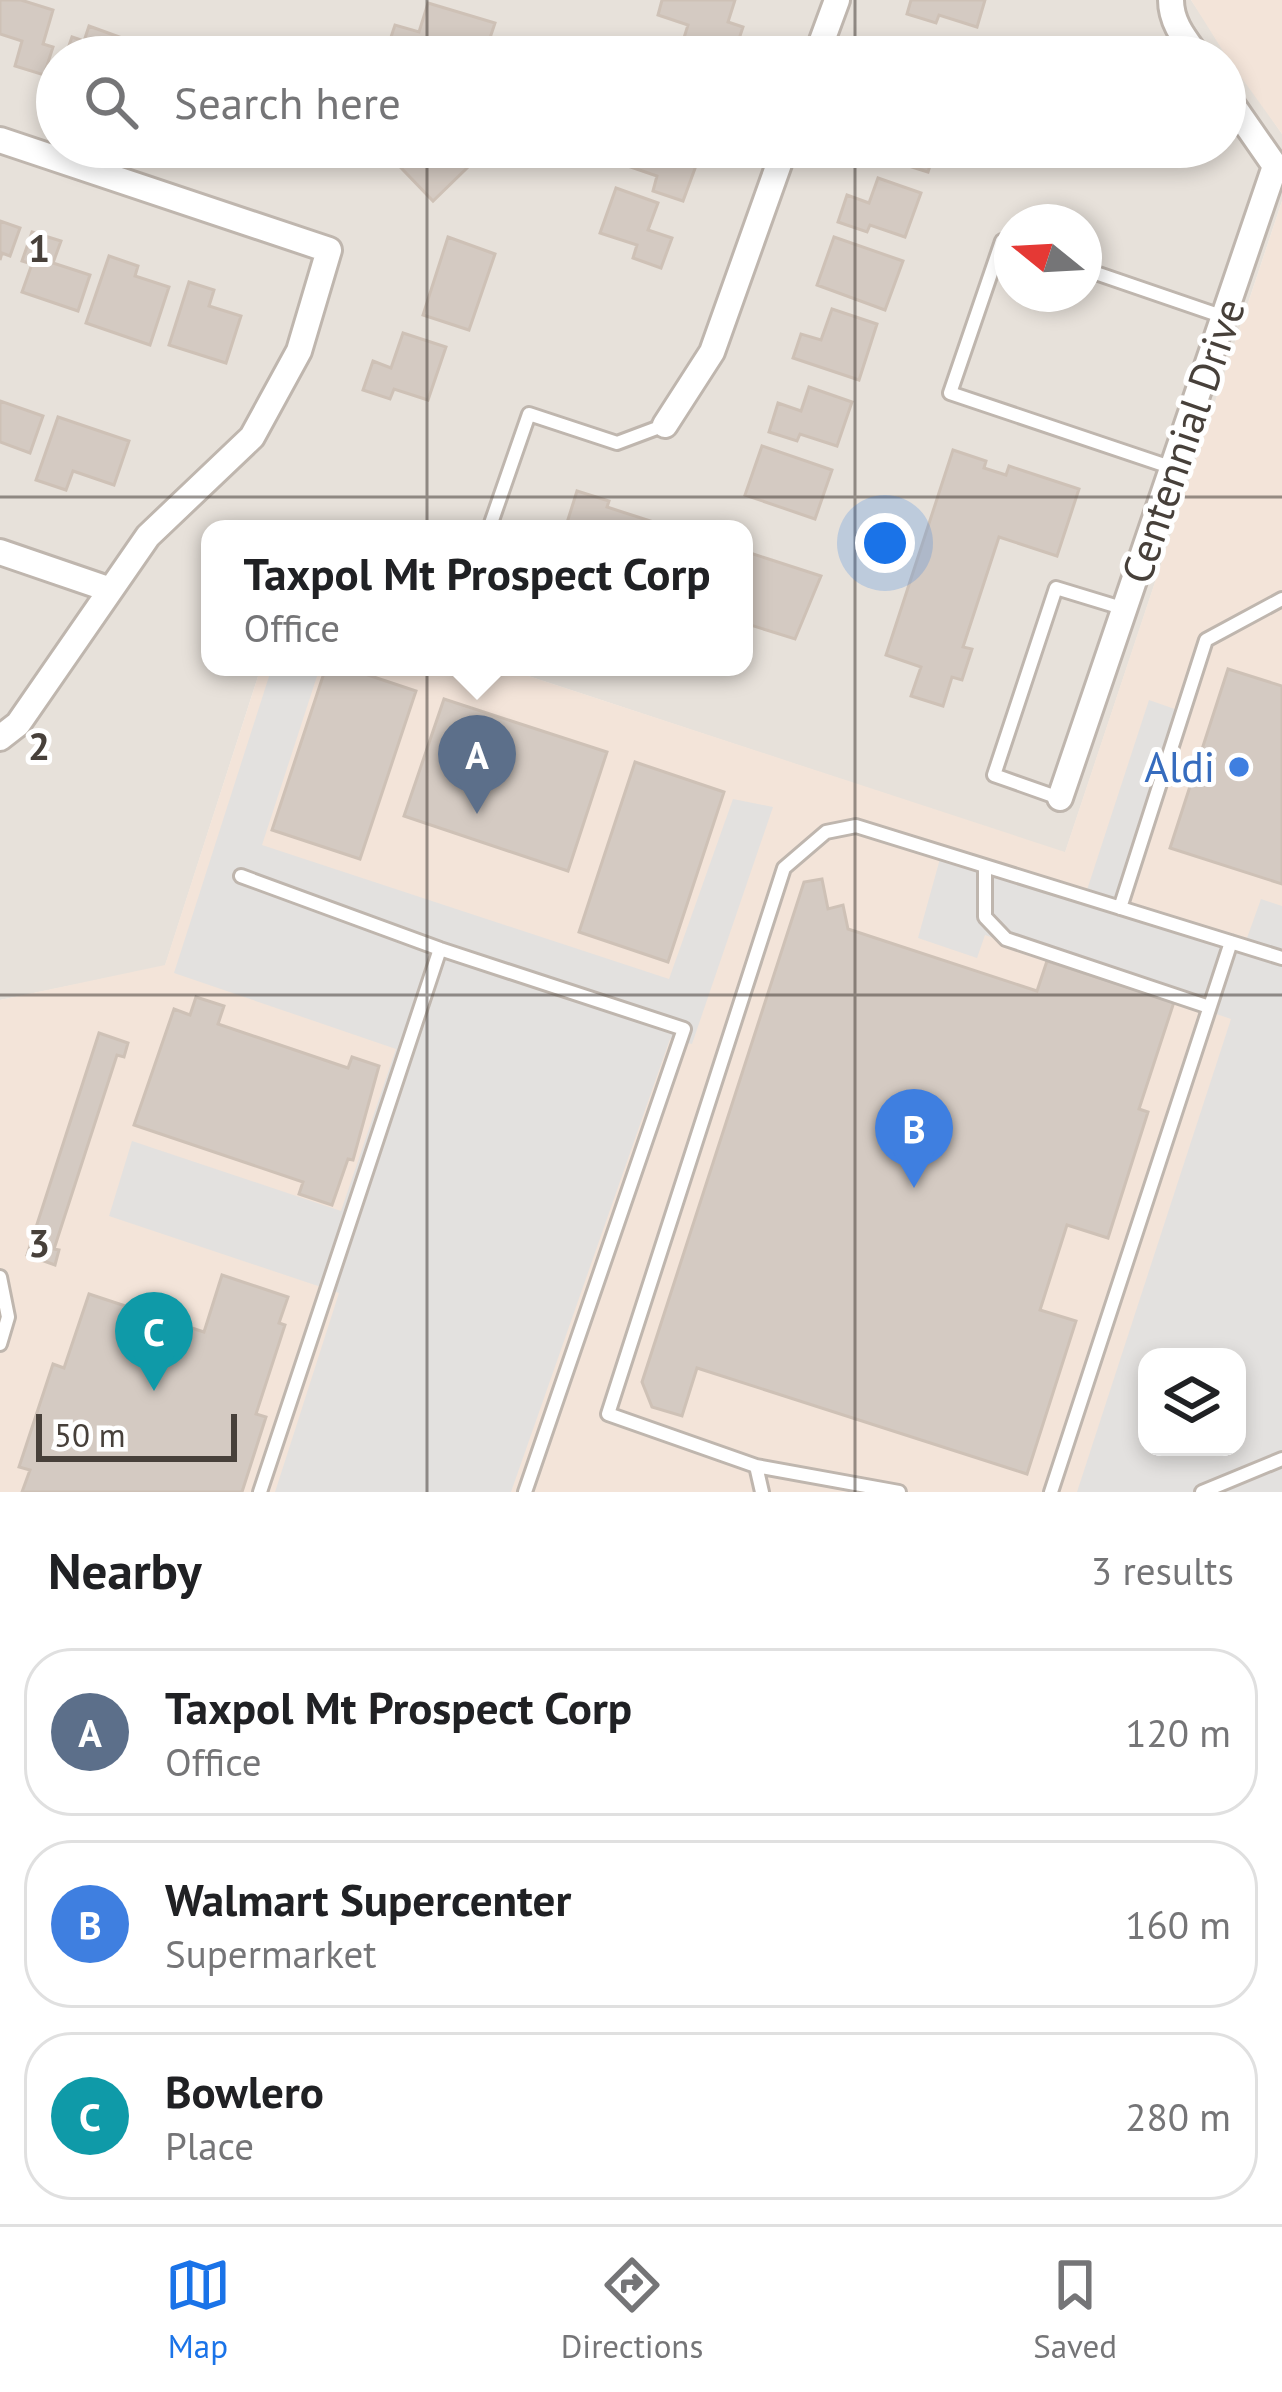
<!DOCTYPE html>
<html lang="en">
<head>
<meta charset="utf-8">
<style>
	body { margin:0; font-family:"PT Sans",sans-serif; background:#f2f2f2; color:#202124 }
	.controls { position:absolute; right:36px; bottom:36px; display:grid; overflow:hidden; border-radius:24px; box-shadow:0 6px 18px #0003 }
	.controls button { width:108px; height:108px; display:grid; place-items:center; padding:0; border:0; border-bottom:3px solid #e0e0e0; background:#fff; color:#202124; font:60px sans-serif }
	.compass { position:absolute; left:994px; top:204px; width:108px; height:108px; border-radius:50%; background:#fff; box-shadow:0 6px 18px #0003; rotate:288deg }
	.scale { position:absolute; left:36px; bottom:30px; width:201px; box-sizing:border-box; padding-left:12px; border:6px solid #47403a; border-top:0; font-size:33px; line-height:42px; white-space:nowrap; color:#47403a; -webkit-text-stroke:9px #fff; paint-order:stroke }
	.you { position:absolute; left:885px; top:543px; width:42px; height:42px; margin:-30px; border:9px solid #fff; border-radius:50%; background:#1a73e8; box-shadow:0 0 0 18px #1a73e833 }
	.badge { display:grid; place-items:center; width:78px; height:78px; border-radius:50%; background:#1a73e8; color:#fff; font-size:39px; font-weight:700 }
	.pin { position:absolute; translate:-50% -99px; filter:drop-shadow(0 3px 6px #0008) }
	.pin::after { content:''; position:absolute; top:63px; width:42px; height:36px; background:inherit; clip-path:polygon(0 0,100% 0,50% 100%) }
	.popup { position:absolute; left:201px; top:520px; width:552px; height:156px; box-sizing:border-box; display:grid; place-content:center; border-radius:24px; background:#fff; filter:drop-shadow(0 3px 9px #0005); font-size:39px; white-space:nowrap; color:#757577 }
	.popup b { font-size:45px; color:#202124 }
	.popup::after { content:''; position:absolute; left:50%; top:100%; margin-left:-24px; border:24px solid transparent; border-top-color:#fff }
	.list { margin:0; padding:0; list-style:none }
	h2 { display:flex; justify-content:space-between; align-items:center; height:156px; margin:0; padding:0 48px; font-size:51px }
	h2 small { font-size:39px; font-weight:400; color:#757577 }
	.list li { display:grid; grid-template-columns:78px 1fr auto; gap:36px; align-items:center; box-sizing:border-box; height:168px; margin:0 24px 24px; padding:0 24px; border:3px solid #e0e0e0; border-radius:48px }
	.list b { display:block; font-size:45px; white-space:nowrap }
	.list p { margin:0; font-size:39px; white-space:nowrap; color:#757577 }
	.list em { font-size:39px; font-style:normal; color:#757577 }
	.icon { flex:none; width:66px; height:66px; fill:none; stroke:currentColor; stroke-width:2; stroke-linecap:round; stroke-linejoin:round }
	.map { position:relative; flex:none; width:1282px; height:1492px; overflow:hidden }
	.search { position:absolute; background:#fff; box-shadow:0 6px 18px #0003; left:36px; right:36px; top:36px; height:132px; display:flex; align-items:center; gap:30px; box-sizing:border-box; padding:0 42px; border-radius:66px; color:#757577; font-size:45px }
	.sheet { height:732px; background:#fff }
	nav { display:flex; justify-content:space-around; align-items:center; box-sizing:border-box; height:168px; border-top:3px solid #e0e0e0; background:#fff; font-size:33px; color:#757577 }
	nav a { display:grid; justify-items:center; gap:6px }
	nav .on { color:#1a73e8 }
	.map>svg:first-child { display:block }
</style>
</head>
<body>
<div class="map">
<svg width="1282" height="1492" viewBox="0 0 1282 1492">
	<rect width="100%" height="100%" fill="#f4f0eb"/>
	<path fill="#e7e1da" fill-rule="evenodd" d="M0 0H1191L1282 134V201L1065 853 501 667H744V529H210V667H261L165 966 0 1000ZM57 57H1225V147H57ZM1012 222H1084V294H1012Z"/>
	<path fill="#f3e4d9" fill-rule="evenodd" d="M1191 0H1282V134L1228 59Z
		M1282 201V1492H0V1000L165 965 261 667H501L1065 852ZM1147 1357H1237V1447H1147Z"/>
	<path fill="#e3e1df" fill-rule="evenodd" d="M272 667H320L262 845 669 979 733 799 773 807 692 1044 670 1039 511 1492H275L339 1293 109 1216 132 1141 341 1211 396 1049 174 973Z
		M1149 700 1189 714 1129 902 1247 938 1261 899 1282 906V1492H1077L1231 1019 985 935 977 958 918 938 943 848 1087 890ZM1147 1357H1237V1447H1147Z"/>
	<path fill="#d4cac2" stroke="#cec1b6" stroke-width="3" d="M0 0H21L53 10 43 44 53 47 44 75 15 66 22 41 0 34Z
		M662 0H735L728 22 743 27 733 57 683 41 688 25 658 15Z
		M911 0H985L977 27 939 15 936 23 907 14Z
		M428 3 495 23 487 47 464 40 459 57H400L386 52 395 25 419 32Z
		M89 26 133 42 128 57H65L72 37 84 41Z
		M928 38 972 51 970 57H922Z
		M154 44 194 57H150Z
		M381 147H448L468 167 433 201Z
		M624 147H676L673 155 697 163 683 201 653 191 657 176 619 163Z
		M862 147H936L928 172 861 151Z
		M878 178 921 193 905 237 870 225 867 232 838 222 847 195 869 203Z
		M616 188 658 203 648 230 672 238 661 268 633 258 637 245 600 233Z
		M0 221 20 228 10 256 2 253 0 260Z
		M32 232 61 241 53 263 90 275 78 311 22 292 32 264 22 261Z
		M448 237 495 254 469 330 423 315Z
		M834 237 903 261 885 310 817 285Z
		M109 256 138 266 135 276 169 287 150 345 86 323Z
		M189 282 214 290 209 306 241 316 226 363 169 345Z
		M832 309 877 324 859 380 793 358 801 334 821 340Z
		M403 333 446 347 428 400 394 389 390 399 363 390 373 361 391 368Z
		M809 387 852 402 837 446 800 434 797 441 769 432 778 403 801 411Z
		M0 401 43 416 30 453 0 442Z
		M58 417 129 441 114 485 73 471 66 490 36 480Z
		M762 446 832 470 815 519 745 495Z
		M953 450 986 461 984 468 1006 475 1009 466 1079 489 1057 556 999 537 963 647 972 649 962 680 952 677 943 706 911 696 921 667 886 655Z
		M577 491 609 501 607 507 675 529H565Z
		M744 551 821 576 795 639 744 623Z
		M326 667H344L416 691 360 859 272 830Z
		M1228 669 1282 686V884L1170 848Z
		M444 699 607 752 568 871 404 816Z
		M635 762 724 792 668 962 579 932Z
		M822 879 828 909 843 905 848 929 1037 991 1047 961 1174 1002 1139 1109 1148 1112 1108 1238 1067 1225 1040 1310 1076 1321 1027 1474 697 1368 682 1416 652 1407 642 1382 804 882Z
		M196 997 224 1006 218 1024 348 1068 352 1057 379 1066 353 1160 348 1159 332 1205 299 1194 303 1182 134 1125 174 1009 190 1015Z
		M99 1033 128 1043 124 1057 117 1055 54 1249 59 1250 55 1265 27 1255Z
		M222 1275 288 1297 279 1323 285 1325 256 1414 266 1417 242 1492H22L30 1470 19 1467 53 1364 64 1368 89 1294 204 1332Z"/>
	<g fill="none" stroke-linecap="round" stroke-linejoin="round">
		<g stroke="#bfb6ae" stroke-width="18">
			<path id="lane" d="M1012 245 1002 241 950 393 1173 468
				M1084 269 1224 317
				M489 529 529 414 617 443 665 425
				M1059 798 994 775 1056 588 1125 609
				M985 866V917L1006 939 1209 1007
				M241 876 440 949 684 1029 525 1492
				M1120 908 1206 640 1282 599
				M0 1277 8 1317 0 1344
				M756 1466 899 1492
				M260 1492 440 949
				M762 1492 756 1466 608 1414 784 868 826 832 856 826 1282 958
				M1051 1492 1231 942
				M1202 1492 1282 1459"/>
		</g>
		<g stroke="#bfb6ae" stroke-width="30">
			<path id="street" d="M1171 0C1171 23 1185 39 1198 57
				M816 57 837 0
				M0 140 329 250 299 351 252 437 148 536 18 724 0 738
				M665 425 712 352 785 147
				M0 552 108 589
				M1060 798 1275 166 1225 94"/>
		</g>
		<use href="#lane" stroke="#fff" stroke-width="12"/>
		<use href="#street" stroke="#fff" stroke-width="24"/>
	</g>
	<path fill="none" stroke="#47403a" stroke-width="3" stroke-opacity="0.55" d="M427 0V57M855 0V57M427 147V1492M855 147V1492M0 497H1282M0 995H1282"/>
	<circle fill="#3f7fe0" stroke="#fff" stroke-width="4.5" cx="1239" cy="767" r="12"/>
	<g text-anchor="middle" stroke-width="10" stroke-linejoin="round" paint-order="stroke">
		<g font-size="42" fill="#47403a" stroke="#fff">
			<text transform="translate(1183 441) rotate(-71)" y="15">Centennial Drive</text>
		</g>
		<g font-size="42" fill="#366cbe" stroke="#fff" text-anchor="end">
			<text x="1215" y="782">Aldi</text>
		</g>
	</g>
	<g font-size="39" text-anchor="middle" font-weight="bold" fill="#47403a" stroke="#fff" stroke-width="10" stroke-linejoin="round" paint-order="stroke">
		<text x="39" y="262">1</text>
		<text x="39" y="760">2</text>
		<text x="39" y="1257">3</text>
	</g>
</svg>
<div class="controls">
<button><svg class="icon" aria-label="layers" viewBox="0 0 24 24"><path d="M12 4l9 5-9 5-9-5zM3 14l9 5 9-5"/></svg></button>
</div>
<svg class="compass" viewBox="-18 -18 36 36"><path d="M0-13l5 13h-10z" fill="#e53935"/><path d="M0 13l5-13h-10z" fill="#757577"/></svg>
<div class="scale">50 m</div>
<div class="you"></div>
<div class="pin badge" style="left:477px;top:814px;background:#5c6f8a">A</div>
<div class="popup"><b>Taxpol Mt Prospect Corp</b>Office</div>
<div class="pin badge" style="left:914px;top:1188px;background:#3f7fe0">B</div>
<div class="pin badge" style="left:154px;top:1391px;background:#0f9aa8">C</div>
<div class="search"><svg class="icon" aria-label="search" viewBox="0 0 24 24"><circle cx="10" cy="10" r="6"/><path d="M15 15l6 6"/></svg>Search here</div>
</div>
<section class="sheet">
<h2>Nearby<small>3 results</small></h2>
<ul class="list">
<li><span class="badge" style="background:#5c6f8a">A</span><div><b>Taxpol Mt Prospect Corp</b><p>Office</p></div><em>120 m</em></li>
<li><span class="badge" style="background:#3f7fe0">B</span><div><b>Walmart Supercenter</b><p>Supermarket</p></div><em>160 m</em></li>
<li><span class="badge" style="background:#0f9aa8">C</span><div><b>Bowlero</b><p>Place</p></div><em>280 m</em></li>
</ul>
</section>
<nav>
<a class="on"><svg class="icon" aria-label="map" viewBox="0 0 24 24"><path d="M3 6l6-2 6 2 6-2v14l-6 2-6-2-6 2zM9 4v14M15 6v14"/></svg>Map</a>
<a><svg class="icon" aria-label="directions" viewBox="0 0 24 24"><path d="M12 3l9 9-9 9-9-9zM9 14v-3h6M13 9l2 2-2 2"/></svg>Directions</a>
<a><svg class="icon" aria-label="saved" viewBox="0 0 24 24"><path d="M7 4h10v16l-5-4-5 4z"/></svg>Saved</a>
</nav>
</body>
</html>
